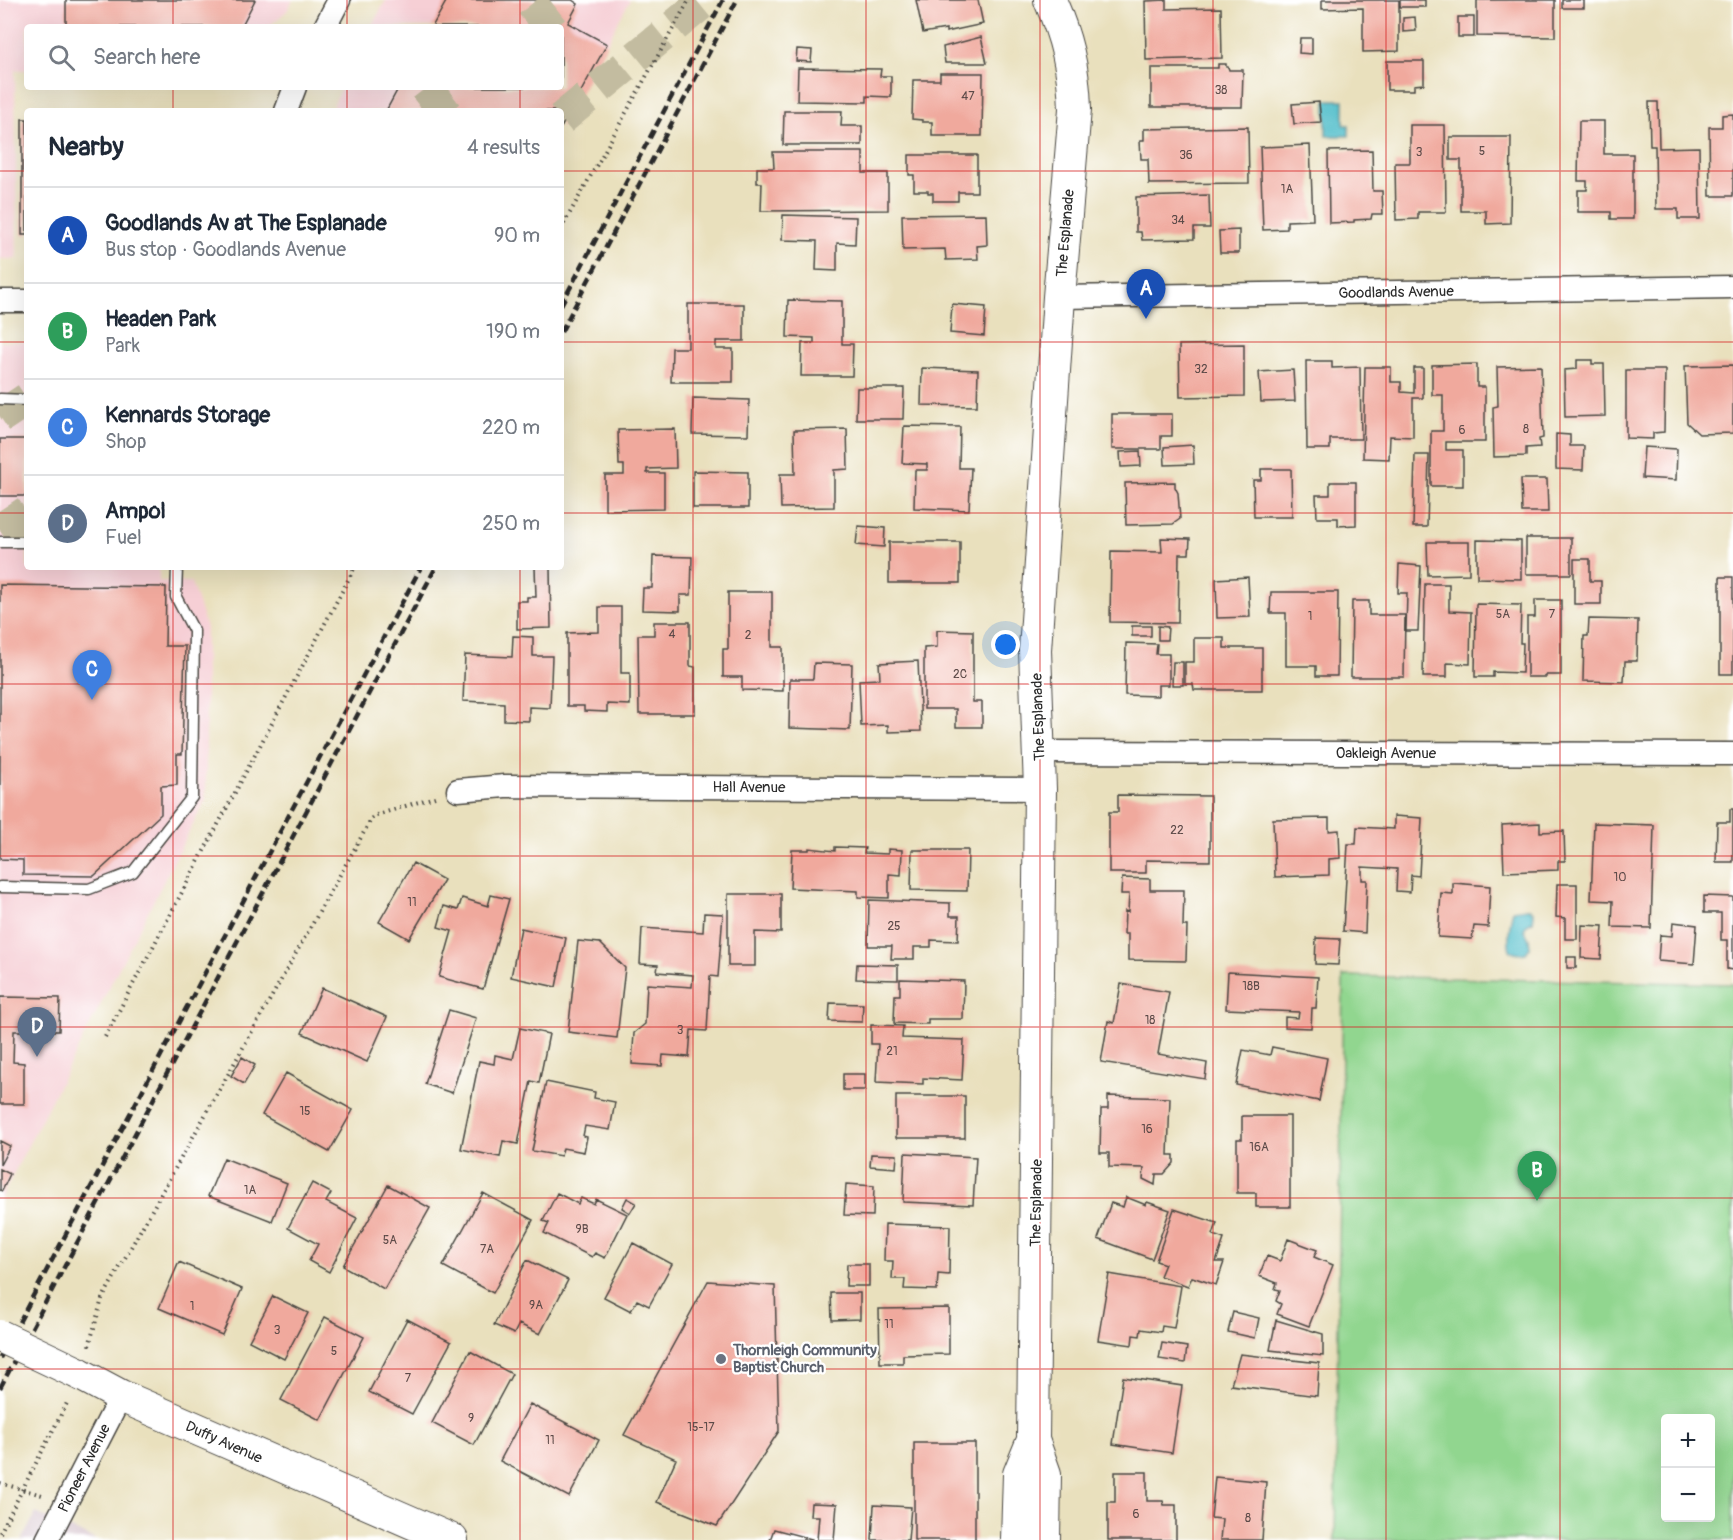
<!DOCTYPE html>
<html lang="en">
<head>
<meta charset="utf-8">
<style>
	body { margin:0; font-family:Pangolin,sans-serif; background:#f6f6f7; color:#1f2937 }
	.controls { position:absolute; right:18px; bottom:18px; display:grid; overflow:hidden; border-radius:6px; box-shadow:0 6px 24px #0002 }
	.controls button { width:54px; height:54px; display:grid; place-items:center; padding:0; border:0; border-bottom:2px solid #e0e1e3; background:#fff; color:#1f2937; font:30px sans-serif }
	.you { position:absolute; left:1006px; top:645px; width:21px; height:21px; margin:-15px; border:4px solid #fff; border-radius:50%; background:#1a73e8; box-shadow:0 0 0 9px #1a73e833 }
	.badge { display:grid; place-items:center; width:39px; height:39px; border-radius:50%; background:#1a73e8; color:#fff; font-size:20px; font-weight:700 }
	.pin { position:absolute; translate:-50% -50px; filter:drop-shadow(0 2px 3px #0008) }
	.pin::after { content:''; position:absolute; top:32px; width:21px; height:18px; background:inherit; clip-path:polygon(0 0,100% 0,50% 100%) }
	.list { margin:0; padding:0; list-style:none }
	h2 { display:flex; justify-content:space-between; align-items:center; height:78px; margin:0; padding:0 24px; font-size:26px }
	h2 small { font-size:20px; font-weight:400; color:#747a83 }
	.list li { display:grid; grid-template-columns:39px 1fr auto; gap:18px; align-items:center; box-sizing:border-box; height:96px; padding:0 24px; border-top:2px solid #e0e1e3 }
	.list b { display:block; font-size:22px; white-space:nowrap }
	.list p { margin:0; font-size:20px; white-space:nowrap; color:#747a83 }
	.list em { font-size:20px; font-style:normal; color:#747a83 }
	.icon { flex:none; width:33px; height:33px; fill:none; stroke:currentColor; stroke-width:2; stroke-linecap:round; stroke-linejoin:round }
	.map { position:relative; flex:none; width:1733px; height:1540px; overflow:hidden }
	.search { position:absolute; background:#fff; box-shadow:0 6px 24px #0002; left:24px; top:24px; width:540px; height:66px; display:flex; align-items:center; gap:15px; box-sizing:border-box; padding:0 21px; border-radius:6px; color:#747a83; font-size:22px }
	.panel { position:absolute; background:#fff; box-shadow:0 6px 24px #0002; left:24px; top:108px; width:540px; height:462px; border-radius:6px }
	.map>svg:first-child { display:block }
</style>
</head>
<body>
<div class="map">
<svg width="1733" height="1540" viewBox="0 0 1733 1540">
	<rect width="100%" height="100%" fill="#fff"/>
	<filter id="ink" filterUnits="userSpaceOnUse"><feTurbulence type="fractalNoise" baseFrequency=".0167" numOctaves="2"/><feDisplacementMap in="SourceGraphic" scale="12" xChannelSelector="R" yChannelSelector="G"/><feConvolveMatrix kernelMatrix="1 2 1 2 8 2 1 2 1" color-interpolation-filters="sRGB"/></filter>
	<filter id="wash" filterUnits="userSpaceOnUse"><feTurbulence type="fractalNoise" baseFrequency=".008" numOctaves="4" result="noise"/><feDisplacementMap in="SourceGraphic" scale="24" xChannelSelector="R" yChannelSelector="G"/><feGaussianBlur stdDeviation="1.35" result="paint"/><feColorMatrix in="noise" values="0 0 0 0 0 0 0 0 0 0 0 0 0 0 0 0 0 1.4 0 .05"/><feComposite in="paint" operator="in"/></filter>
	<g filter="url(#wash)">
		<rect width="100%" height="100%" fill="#e9e0bd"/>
		<path fill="#f6cfd5" d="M0 0H293L287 11 268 27H27V70H15L17 259H0Z
			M386 0H630L561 129V111H331L341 87H561V27H371Z
			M0 342H27V567H159V581L191 582 206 627V799L0 1200Z"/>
		<path fill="#d1bdc8" d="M36 1513 96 1540H22Z"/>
		<path fill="#91d68f" stroke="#5e805d" stroke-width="1.5" fill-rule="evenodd" d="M1343 976 1733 984V1540H1335ZM1666 1418H1710V1518H1666Z"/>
		<path fill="#51beca" stroke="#3e747a" stroke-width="1.5" d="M1326 100H1344V125H1349V136H1326Z
			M1527 908H1530L1534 913 1533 921 1527 924 1524 929 1529 939 1530 947 1526 953C1521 954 1515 955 1511 951 1506 945 1511 917 1513 910Z"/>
		<g id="blocks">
			<path fill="#f0a99d" d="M66 0H255L241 27H66Z
				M447 0H572L578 4 568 23 607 44 561 128V111H386L399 87H561V27H432Z
				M916 0H978L983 24 946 32V29L923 33Z
				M1166 0V9L1221 8 1222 58 1146 60 1145 1Z
				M1322 0H1399V51L1363 52V8L1322 9Z
				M1400 0H1425V7H1400Z
				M1477 0H1555V37L1477 36Z
				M1562 0H1584V8H1562Z
				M1415 17 1416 31 1403 32V18Z
				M1458 17H1474V37H1458Z
				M981 37 987 63H945L943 47Z
				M1300 38H1312V54L1299 53Z
				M797 49 812 50 811 62 796 61Z
				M1387 61H1424V84L1414 85V90H1387Z
				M1218 64H1226V67H1228L1229 70H1243L1242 107H1151V68H1218Z
				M798 68 881 69 880 76H891V97L867 96V102L797 101Z
				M940 73H983L982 136H932V122H922V120L912 119 913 80H940Z
				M1319 102 1321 122 1294 124 1292 104Z
				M1649 102H1658L1659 148 1699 147 1700 219H1678V209H1656L1655 146H1650Z
				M784 111H842L841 126H862V145H783Z
				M1733 114V196H1710L1709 127H1722V115Z
				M22 119H27V235H22Z
				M1579 121H1604V154H1633V219H1611V212H1578V190H1587V181H1578Z
				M1410 125H1445L1446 212H1418V219L1396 220 1395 163H1410Z
				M1248 127 1249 183 1149 184 1148 159H1141L1140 140H1144V129Z
				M1450 137H1511L1510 223 1486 224V211H1461V160H1450Z
				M1310 145 1313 220 1287 221V229L1263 230 1260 147Z
				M1372 150 1373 191H1382L1383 214H1372L1371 219 1354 220V222L1329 223 1328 151Z
				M773 152H863V173H888V210L761 211 762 183H757V168H774Z
				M909 155H977V192H958V201H933V193H928V191H914V175H909Z
				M1209 195 1210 228H1194V239L1142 240 1141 232H1136V197Z
				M986 214 987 245 977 246 978 259 946 260 945 249 903 250 902 215Z
				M783 215 856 217 855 244 837 243V271L816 270 817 241 782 240Z
				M1239 230V253H1220L1219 231Z
				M788 300 842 301V344H853L852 376H801L802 343H814V338L787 337Z
				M688 304H744V341H716V349H733V382H671L672 348H688Z
				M952 304 986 307 984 336 950 333Z
				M1244 344V396L1180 397 1179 345Z
				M1577 360H1592V364H1604L1605 416 1565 417 1564 370 1577 369Z
				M1306 361H1332V368L1360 367 1361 439H1330V449H1307Z
				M1477 364V387H1485V442H1446V450H1463V486H1431V431H1443V395H1432V365Z
				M1733 365V433L1699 434 1687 423 1685 366Z
				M1541 366 1543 438 1539 439 1540 447 1526 448V456L1494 457 1493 407 1498 406 1497 367Z
				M1365 367H1391V382H1401V392L1414 393V368H1423V398H1413V437L1390 436 1389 459 1363 458Z
				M922 368 978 370 977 406 921 405Z
				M1293 370 1295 401 1261 402 1259 372Z
				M1626 370H1665L1664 432 1653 433V439L1626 438Z
				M857 388H904L903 419H856Z
				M693 398 749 400 748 435 692 434Z
				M1112 414H1172V436H1161V449H1112Z
				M904 426 960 427 959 468H971L969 510 914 508 915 470H927V464L902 463Z
				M675 429 676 468 647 469V473H664V509L605 510V475H624V465H619L618 430Z
				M847 429 848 469 834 470V507L781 508 780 474H795L794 430Z
				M1556 434 1570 435V446H1584L1583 470 1556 469Z
				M0 439H27V496H0Z
				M1193 445 1194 464 1165 465 1164 447Z
				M1644 447 1677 449 1676 480 1642 478Z
				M1140 451 1141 466 1121 467 1120 452Z
				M1415 455H1429L1427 527H1413Z
				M1261 469H1291L1292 517H1254L1253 480H1261Z
				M693 471 748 472V508H693Z
				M1521 479H1547L1548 512H1522Z
				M1175 482V487L1178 493 1180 519 1173 524 1126 525 1125 483Z
				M1330 482H1356V525L1338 526V518H1317L1316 495H1330Z
				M858 526 885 528 884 547 856 545Z
				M1161 538 1190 539 1189 554H1179L1178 623 1110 622 1111 551 1162 552Z
				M1526 538H1571V574H1526Z
				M1477 540 1521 541V579L1477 578Z
				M889 542H960V583H889Z
				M1427 542H1469V574L1428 575Z
				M653 556 692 557 691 595H680V611L642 610 643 588H652Z
				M1574 559H1590V581H1601V604H1574Z
				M1399 564 1421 566 1418 631H1406L1407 593H1398Z
				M535 567H550L551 628 517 629V601H527V597H536Z
				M1248 577 1250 617 1217 618 1216 579Z
				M1720 577H1733V674H1720Z
				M1425 584H1449V611L1471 612 1470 664 1447 663V677H1423Z
				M0 585 166 587 165 646H185L182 754H177V785L161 786V814L94 876 23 875V860L0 859Z
				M728 592H772V647H783V691L742 690V677H723V649H728Z
				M1271 592H1338L1337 676H1316V666H1286V613H1270Z
				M1535 600H1561V675H1546V677H1527V617H1535Z
				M1352 601H1369V615H1405L1404 677H1351Z
				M1476 604 1521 605 1520 643H1523L1522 673 1493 672V677H1475Z
				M599 607H621V673H630V705L607 704V712L584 711V706H567V633L599 632Z
				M1589 619 1638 620 1637 661H1625L1624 682 1583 681 1584 636H1588Z
				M654 622H690V666L695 667V714H639L638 635H654Z
				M1132 626H1151V636H1132Z
				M1158 626 1168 627 1167 640H1158Z
				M937 630 973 631V702H982V727H956V709H924V648L937 647Z
				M513 636 533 637V656H552L550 708 529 707V721L504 720V703L463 701 465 655 512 657Z
				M1194 638H1224V648H1262V690H1194L1193 684H1185V662H1194Z
				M1126 643 1157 644 1156 654H1169V685H1158V696L1125 695Z
				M918 661 921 731 888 732V725L861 726 859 680 880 679 879 663Z
				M1173 662H1183V685H1172Z
				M814 663 852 664 850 730 789 728 790 679H813Z
				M1118 795 1210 796V861L1146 860V873H1109V812H1118Z
				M1730 809H1733V862H1716L1717 822H1730Z
				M1394 816 1422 818 1419 876 1411 875 1410 892 1396 891 1397 869 1362 867V880H1367L1365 933 1343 931 1348 844H1356L1357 827 1394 829Z
				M1329 818V831L1339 830 1340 858 1329 859V875L1275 877 1273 819Z
				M1540 823V832L1564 831 1565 861H1558V870L1504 872 1502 825Z
				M1594 823 1654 825 1651 928 1612 927 1613 901 1591 900Z
				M835 847 865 848 864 853 888 854V849L902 850 901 875 889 874V898L858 897V891L790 888 792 850H809V848L835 851Z
				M912 850H968L967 891 911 890Z
				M413 863 444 880 409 939 379 922Z
				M1122 878 1150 879V890H1184L1183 926H1187L1186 961 1128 960V934H1124L1125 911 1128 912 1129 894H1121Z
				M1453 883 1490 886 1488 927 1474 926 1472 939 1438 937 1441 893 1453 894Z
				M1557 884H1577V939H1565V918L1556 917Z
				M728 894H781V933L755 932V966H728Z
				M491 895 509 899 483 989 439 977 452 931 438 927 444 906 458 910 462 898 488 906Z
				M1704 896 1733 897V970L1727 969V940H1721V913H1704Z
				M869 900 950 903V916H959L958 941 931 940V947H914V959H891L892 946H868Z
				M704 913 723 914 718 977 710 976 707 1031 691 1030 689 1057 663 1055 662 1066 632 1064 634 1033 645 1024 647 984 692 987 693 975 657 972 658 965 640 964 642 928 703 932Z
				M1673 922 1697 925 1694 964 1658 961 1660 935 1672 936Z
				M1582 925 1603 926 1601 959 1581 958Z
				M521 928 566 938 556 987 511 977Z
				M1316 938 1340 939 1338 965 1315 964Z
				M578 941 600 943 625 968 617 1038 568 1032Z
				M1567 957H1576V968H1567Z
				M857 964 898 965V980L856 979Z
				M1228 972 1318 977 1316 1008H1312L1311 1028 1285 1027V1017L1298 1018 1299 1012 1226 1009Z
				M900 979 964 981 963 1019H928V1024L894 1023 895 995H900Z
				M1121 984 1169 992 1158 1054 1207 1063 1205 1079 1101 1062 1108 1021 1114 1023Z
				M322 988 387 1017 367 1062 302 1033Z
				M0 997 60 998 59 1031H14L13 1062 24 1063V1104H0Z
				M830 1003 863 1004 862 1022 829 1021Z
				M449 1010 476 1018 452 1093 425 1084Z
				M871 1025 903 1026 902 1038 964 1040 962 1080 923 1078V1084L876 1082 878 1044H871Z
				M520 1028 549 1034 539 1083 531 1081 518 1144 503 1141 500 1157 461 1149 479 1061 494 1064 495 1055 513 1059Z
				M1272 1047 1327 1058 1319 1101 1236 1085 1243 1050 1270 1055Z
				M242 1057 255 1065 244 1084 231 1076Z
				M286 1073 353 1110 329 1152 262 1115Z
				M843 1074H865V1090H843Z
				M546 1082 595 1092 594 1098 615 1102 610 1130 585 1126 583 1136 587 1137 584 1152 563 1148 561 1156 532 1151Z
				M896 1096H965V1138H896Z
				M1108 1096 1170 1098 1168 1155H1174V1163L1164 1174H1156L1155 1185 1143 1179 1144 1168 1109 1167V1153H1100L1101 1109H1108Z
				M1242 1116H1290V1207H1256V1193H1237V1139H1242Z
				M0 1141 10 1146 0 1165Z
				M905 1153 976 1157 973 1205 903 1202Z
				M871 1154 897 1155 896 1168 870 1166Z
				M224 1158 287 1183 272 1221 208 1196Z
				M0 1169 10 1174 2 1191 0 1190Z
				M312 1183 331 1193 326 1202 357 1218 329 1272 309 1261 318 1244 288 1228Z
				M846 1184 874 1186 873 1216 844 1215Z
				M388 1185 430 1208 384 1289 343 1266Z
				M483 1193 533 1220 493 1293 443 1266Z
				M557 1193 578 1204 581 1198 594 1204 596 1199 627 1214 605 1258 595 1253 592 1257 544 1233 549 1223 543 1221Z
				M1126 1197 1146 1205 1147 1202 1170 1210 1152 1259 1098 1239 1111 1203 1123 1207Z
				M627 1198 636 1203 630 1213 622 1208Z
				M1174 1209 1217 1223 1213 1235 1224 1239 1216 1262H1224L1216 1285 1192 1277 1188 1286 1160 1276 1165 1264 1156 1261Z
				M885 1224 950 1226 949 1275 938 1274 937 1290 904 1289 905 1279H892L893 1261H884Z
				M1288 1239 1317 1250 1314 1257 1333 1265 1309 1326 1277 1314 1281 1304 1276 1301 1280 1290 1275 1289 1277 1283 1259 1276 1267 1256 1280 1261Z
				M633 1243 672 1264 649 1306 637 1300 631 1311 604 1297Z
				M527 1260 568 1280 540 1334 519 1324 514 1334 494 1325Z
				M179 1262 242 1289 222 1335 159 1308Z
				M847 1264H869V1286H846Z
				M1109 1274 1181 1286 1174 1328 1162 1326 1161 1332 1141 1329 1140 1336 1133 1335 1132 1345 1098 1340Z
				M708 1281 775 1286 779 1431 717 1526 657 1502 676 1459 624 1435Z
				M831 1293H860V1319L832 1320Z
				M273 1296 308 1313 284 1359 249 1341Z
				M949 1308V1354L903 1355V1363H880L879 1309Z
				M1233 1312 1259 1318 1255 1338 1228 1332Z
				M325 1317 364 1337 320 1420 281 1400Z
				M407 1319 451 1342 412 1414 369 1392Z
				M1276 1320 1323 1334V1356L1270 1350Z
				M1162 1343 1187 1347 1185 1363 1159 1359Z
				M470 1351 512 1374 474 1445 432 1423Z
				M1240 1354 1319 1363 1317 1396 1231 1385Z
				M1123 1377 1182 1386 1172 1453 1113 1444Z
				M530 1404 599 1440 569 1497 500 1461Z
				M914 1443H975V1540H914Z
				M1115 1472H1147V1501H1163L1164 1505H1176V1540H1108V1502H1115Z
				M1215 1477 1266 1482 1262 1540H1220L1222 1519 1211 1518Z
				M811 1503 837 1504 834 1540H817L819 1516H810Z
				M874 1505 911 1507 908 1540H872Z
				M774 1529 812 1539V1540H770Z"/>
		</g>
	</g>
	<g filter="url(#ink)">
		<use href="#blocks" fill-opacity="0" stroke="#484641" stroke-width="1.5"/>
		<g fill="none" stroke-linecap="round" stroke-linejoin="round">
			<path stroke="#c3bca0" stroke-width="33" stroke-dasharray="33 16" stroke-linecap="butt" d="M529 27 563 0
				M423 111 454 87
				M561 119 706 0
				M0 417 27 399
				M0 530 27 512"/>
			<g stroke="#484641" stroke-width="13">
				<path id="service" d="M0 399 27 400
					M0 542H27
					M0 887 89 889 133 872 192 797 194 631 176 597 177 567"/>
			</g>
			<g stroke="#484641" stroke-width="25">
				<path id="minor" d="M325 27 339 0
					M286 111 295 87
					M1059 297 1733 287
					M0 301H27
					M1040 752 1733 754
					M458 790 505 786 1040 789
					M47 1540 121 1396"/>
			</g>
			<g stroke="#484641" stroke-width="34">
				<path id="secondary" d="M78 1373 121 1396 452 1540
					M1017 1540 1019 1474 1033 1440
					M1044 1540 1045 1474 1033 1440 1040 789 1035 650 1059 297 1075 109C1074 69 1066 37 1050 0"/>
			</g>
			<path stroke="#484641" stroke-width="4" stroke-dasharray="1.5 4.5" stroke-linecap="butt" d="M561 229 689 0
				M105 1037 355 567
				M89 1346 102 1299 373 816 435 797
				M0 1483 42 1495
				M0 1533 68 1401"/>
			<use href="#service" stroke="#fff" stroke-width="10"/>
			<use href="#minor" stroke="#fff" stroke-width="22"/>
			<use href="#secondary" stroke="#fff" stroke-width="32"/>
			<path stroke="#2b2b2b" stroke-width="4.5" stroke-dasharray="9 4.5" stroke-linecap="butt" d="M561 305 723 0
				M561 332 737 0
				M0 1358 421 567
				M0 1388 436 567"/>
			<g stroke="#484641" stroke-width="34" stroke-linecap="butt">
				<path id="secondary-bridge" d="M0 1336 78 1373"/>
			</g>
			<use href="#secondary-bridge" stroke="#fff" stroke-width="32"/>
		</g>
	</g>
	<path fill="none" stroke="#d62828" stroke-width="1.5" stroke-opacity="0.55" d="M173 0V27M347 0V27M520 0V27M693 0V1540M866 0V1540M1040 0V1540M1213 0V1540M1386 0V1540M1560 0V1540M173 87V111M347 87V111M520 87V111M0 171H27M561 171H1733M0 342H27M561 342H1733M0 513H27M561 513H1733M173 567V1540M347 567V1540M520 567V1540M0 684H1733M0 856H1733M0 1027H1733M0 1198H1733M0 1369H1733"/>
	<circle fill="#6b7280" stroke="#fff" stroke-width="2" cx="721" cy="1359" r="6"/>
	<g text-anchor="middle" stroke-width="4.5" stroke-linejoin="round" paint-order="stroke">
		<g font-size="12" fill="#5c4a48">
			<text x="1221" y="94">38</text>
			<text x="968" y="100">47</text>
			<text x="1482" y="155">5</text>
			<text x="1419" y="156">3</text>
			<text x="1186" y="159">36</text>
			<text x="1287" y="193">1A</text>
			<text x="1178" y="224">34</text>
			<text x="1201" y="373">32</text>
			<text x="1526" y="433">8</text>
			<text x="1462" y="434">6</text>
			<text x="1503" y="618">5A</text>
			<text x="1552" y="618">7</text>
			<text x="1310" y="620">1</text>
			<text x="672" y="638">4</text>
			<text x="748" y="639">2</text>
			<text x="960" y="678">2C</text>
			<text x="1177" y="834">22</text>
			<text x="1620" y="881">10</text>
			<text x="412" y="906">11</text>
			<text x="894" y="930">25</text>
			<text x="1251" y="990">18B</text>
			<text x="1150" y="1024">18</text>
			<text x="680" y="1034">3</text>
			<text x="892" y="1055">21</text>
			<text x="305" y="1115">15</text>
			<text x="1147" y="1133">16</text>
			<text x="1259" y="1151">16A</text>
			<text x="250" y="1194">1A</text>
			<text x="582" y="1233">9B</text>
			<text x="390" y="1244">5A</text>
			<text x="487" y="1253">7A</text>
			<text x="536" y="1309">9A</text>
			<text x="192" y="1310">1</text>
			<text x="889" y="1328">11</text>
			<text x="277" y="1334">3</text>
			<text x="334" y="1355">5</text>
			<text x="408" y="1382">7</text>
			<text x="471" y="1422">9</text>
			<text x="701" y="1431">15-17</text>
			<text x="550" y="1444">11</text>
			<text x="1136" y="1518">6</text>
			<text x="1248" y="1522">8</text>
		</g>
		<g font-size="15" fill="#2b2b2b" stroke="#fff">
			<text transform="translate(1065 233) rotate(-85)" y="5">The Esplanade</text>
			<text transform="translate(1396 292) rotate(-1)" y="5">Goodlands Avenue</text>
			<text transform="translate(1038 717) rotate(-92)" y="5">The Esplanade</text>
			<text x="1386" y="758">Oakleigh Avenue</text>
			<text x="749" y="792">Hall Avenue</text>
			<text transform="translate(1036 1203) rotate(-89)" y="5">The Esplanade</text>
			<text transform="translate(224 1442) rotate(24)" y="5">Duffy Avenue</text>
			<text transform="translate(84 1468) rotate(-63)" y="5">Pioneer Avenue</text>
		</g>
		<g font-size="15" font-weight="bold" fill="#5b616d" stroke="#fff" text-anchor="start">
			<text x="733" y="1355">Thornleigh Community<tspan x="733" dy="17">Baptist Church</tspan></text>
		</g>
	</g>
</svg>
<div class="controls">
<button>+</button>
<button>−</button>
</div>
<div class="you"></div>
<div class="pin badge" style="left:1146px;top:319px;background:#1a4fb4">A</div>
<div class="pin badge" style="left:1537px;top:1201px;background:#2e9e5b">B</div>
<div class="pin badge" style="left:92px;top:700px;background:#3f7fe0">C</div>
<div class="pin badge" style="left:37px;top:1057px;background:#5c6f8a">D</div>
<div class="search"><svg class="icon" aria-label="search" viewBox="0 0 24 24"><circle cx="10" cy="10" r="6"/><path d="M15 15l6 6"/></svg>Search here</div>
<section class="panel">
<h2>Nearby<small>4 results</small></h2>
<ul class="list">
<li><span class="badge" style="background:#1a4fb4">A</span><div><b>Goodlands Av at The Esplanade</b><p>Bus stop · Goodlands Avenue</p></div><em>90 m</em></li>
<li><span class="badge" style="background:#2e9e5b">B</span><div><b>Headen Park</b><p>Park</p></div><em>190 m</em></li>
<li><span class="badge" style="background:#3f7fe0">C</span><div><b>Kennards Storage</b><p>Shop</p></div><em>220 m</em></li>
<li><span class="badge" style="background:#5c6f8a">D</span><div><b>Ampol</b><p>Fuel</p></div><em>250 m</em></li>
</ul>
</section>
</div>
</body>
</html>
